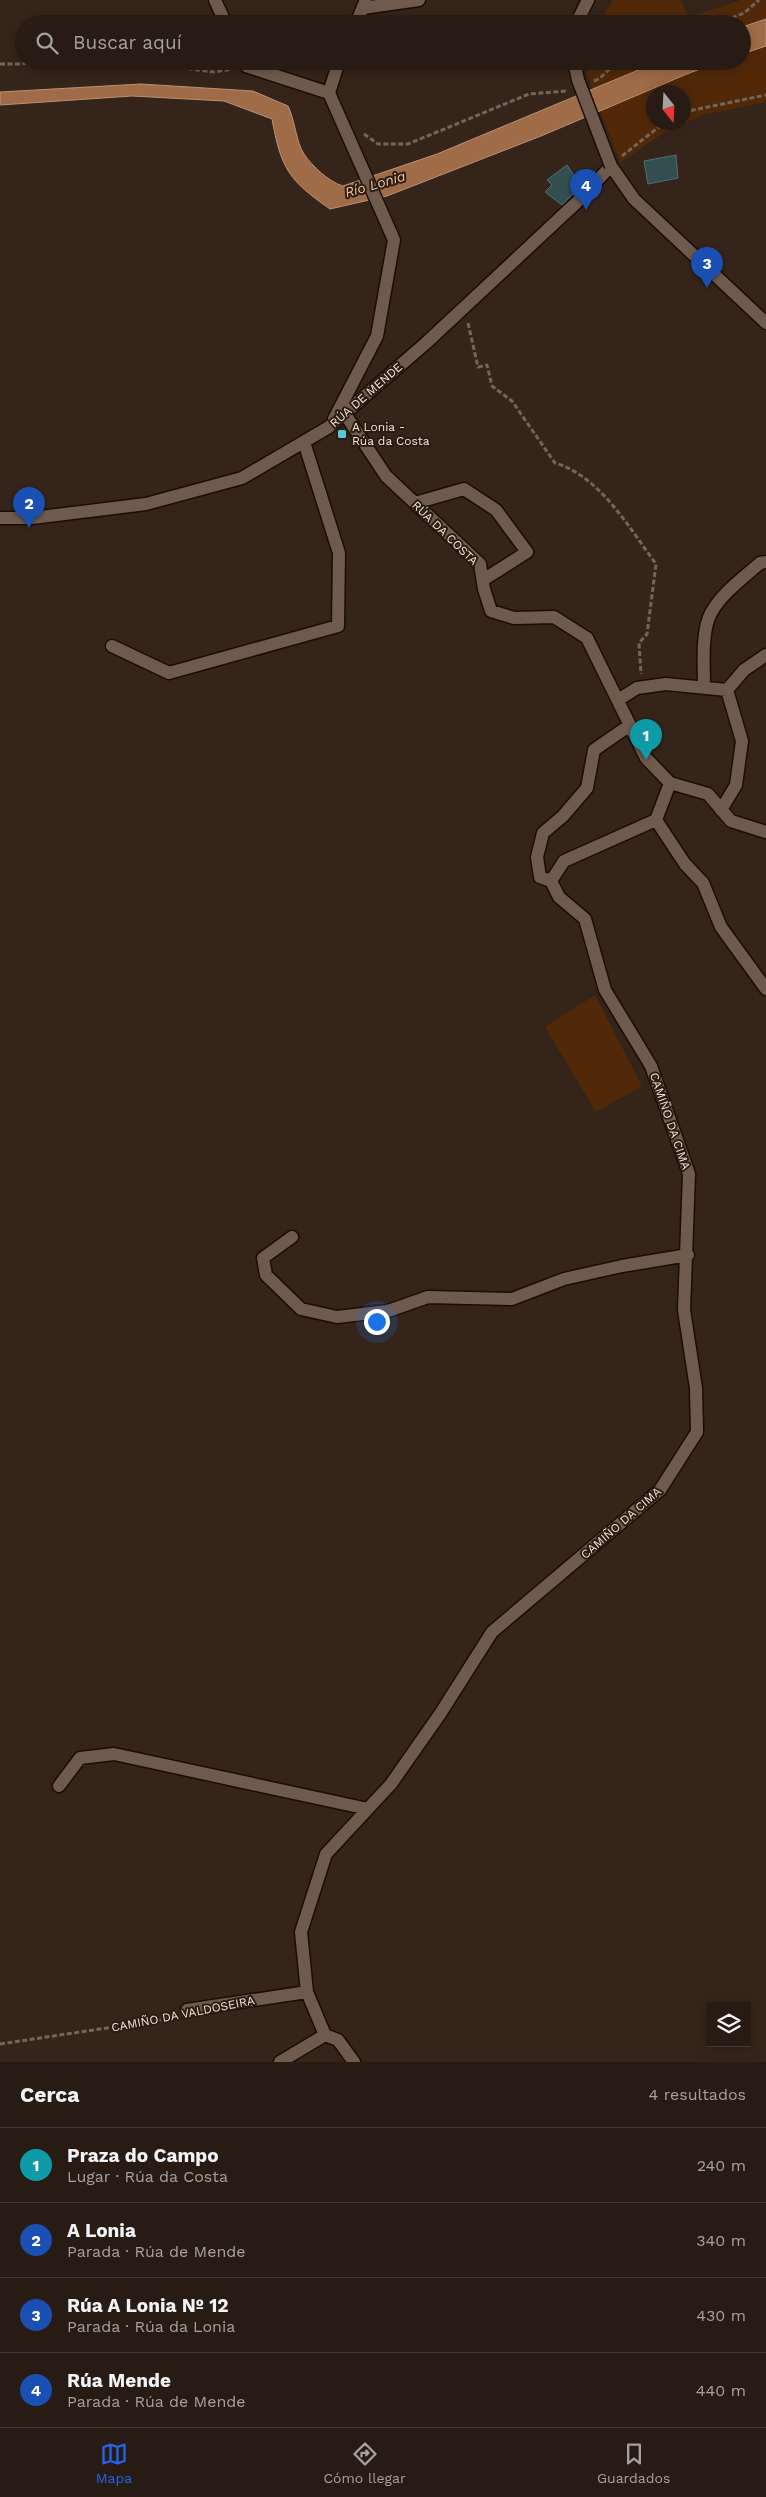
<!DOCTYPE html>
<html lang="es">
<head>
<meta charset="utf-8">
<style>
	body { margin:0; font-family:"Work Sans",sans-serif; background:#342821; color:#f1f3f6 }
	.controls { position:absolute; right:15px; bottom:15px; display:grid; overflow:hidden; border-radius:0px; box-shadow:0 2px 12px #0003 }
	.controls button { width:45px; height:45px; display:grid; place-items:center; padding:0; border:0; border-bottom:1px solid #443933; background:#281b13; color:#f1f3f6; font:25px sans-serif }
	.compass { position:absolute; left:646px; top:85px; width:45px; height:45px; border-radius:50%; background:#281b13; box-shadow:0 2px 12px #0003; rotate:162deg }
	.you { position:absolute; left:376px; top:1321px; width:18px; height:18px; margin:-12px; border:4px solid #fff; border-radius:50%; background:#1a73e8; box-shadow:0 0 0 8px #1a73e833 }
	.badge { display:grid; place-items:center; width:32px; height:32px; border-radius:50%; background:#2563eb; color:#fff; font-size:16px; font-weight:700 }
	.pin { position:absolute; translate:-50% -41px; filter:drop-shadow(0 1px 2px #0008) }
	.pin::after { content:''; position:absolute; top:26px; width:18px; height:15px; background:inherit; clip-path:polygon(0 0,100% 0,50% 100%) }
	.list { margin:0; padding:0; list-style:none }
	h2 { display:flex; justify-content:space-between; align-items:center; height:65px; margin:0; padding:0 20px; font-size:21px }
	h2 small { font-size:16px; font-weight:400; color:#a5a1a0 }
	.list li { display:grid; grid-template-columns:32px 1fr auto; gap:15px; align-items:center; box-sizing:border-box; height:75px; padding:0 20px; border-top:1px solid #443933 }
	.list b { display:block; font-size:19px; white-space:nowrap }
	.list p { margin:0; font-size:16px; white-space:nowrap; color:#a5a1a0 }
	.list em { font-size:16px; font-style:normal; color:#a5a1a0 }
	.icon { flex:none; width:28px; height:28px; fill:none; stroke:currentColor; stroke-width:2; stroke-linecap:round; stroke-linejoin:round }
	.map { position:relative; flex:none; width:766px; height:2062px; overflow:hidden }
	.search { position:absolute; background:#281b13; box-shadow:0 2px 12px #0003; left:15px; right:15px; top:15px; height:55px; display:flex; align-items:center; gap:12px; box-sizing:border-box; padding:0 18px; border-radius:28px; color:#a5a1a0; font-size:19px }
	.sheet { height:365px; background:#281b13 }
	nav { display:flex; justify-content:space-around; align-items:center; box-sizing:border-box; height:70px; border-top:1px solid #443933; background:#281b13; font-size:14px; color:#a5a1a0 }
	nav a { display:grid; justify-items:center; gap:2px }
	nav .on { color:#2563eb }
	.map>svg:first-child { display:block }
</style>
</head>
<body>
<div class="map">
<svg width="766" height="2062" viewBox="0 0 766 2062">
	<rect width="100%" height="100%" fill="#352419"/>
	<path fill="#512909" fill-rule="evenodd" d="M613 0H681L688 17 741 0H766V102L703 115 665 132 620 163 587 74V61H742V24H598ZM654 92H684V122H654Z
		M595 995 642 1086 596 1112 545 1027Z"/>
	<path fill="#a06c48" stroke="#b99175" d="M766 19V46L742 54V27Z
		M660 61H721L687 74 541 136 387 196 330 209C288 180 281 168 272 119L224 101 132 96 0 105V92L141 84 253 91 288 106C295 120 296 142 304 154 312 166 329 182 343 186L437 154Z"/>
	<path fill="#334e51" stroke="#536f72" d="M676 155 678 178 648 184 644 161Z
		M567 165 581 186 562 205 545 192 552 185 547 180Z"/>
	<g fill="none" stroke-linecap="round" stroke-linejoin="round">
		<g stroke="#1c0d04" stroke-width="15">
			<path id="street" d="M215 0 226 24
				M363 8 419 0
				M356 24 365 2
				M576 24 588 0
				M243 61 246 66 329 93
				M574 61 578 80
				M345 414 386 476 480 564 484 589 491 611 514 618 554 617 587 638 646 758 670 783
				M334 419 377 336 394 240 329 93 339 61
				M415 503 464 489 496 510 527 552 483 580
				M0 518H32L146 504 242 478 329 427 426 343 576 203 611 166 634 199 766 323
				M112 646 169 673 338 626 339 553 304 442
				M704 687C704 667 701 631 711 613 722 593 743 578 760 563L766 562
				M618 700 637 688 666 684 727 690 744 670 766 655
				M670 783 708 794 731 821 766 832
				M721 810 736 785 742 741 727 690
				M656 820 685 864 703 883 721 927 766 989
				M551 881 540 877 537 857 543 833 563 816 587 788 594 750 630 725
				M551 881 564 861 656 820 670 783
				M292 1237 263 1258 266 1275 301 1309 337 1317 388 1311 428 1297 512 1299 564 1279 622 1266 688 1255
				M59 1786 80 1758 114 1754 368 1809
				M187 2010 307 1992
				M325 2035 307 1992 301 1932 326 1854 391 1784 440 1714 492 1632 660 1490 697 1432 696 1388 684 1310 689 1174 651 1066 605 990 585 919 559 897 551 881
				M325 2035 338 2040 354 2062
				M280 2062 325 2035"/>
		</g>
		<path stroke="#74645b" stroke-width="3" stroke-dasharray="5 2.5" stroke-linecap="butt" d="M718 24 744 13 759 0
			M128 61 214 72 232 69
			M0 64H22L36 61
			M594 81C605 77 610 65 621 61
			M684 114 693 110 766 95
			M364 134 378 144H408L529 94 567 91
			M622 156 665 122
			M468 323 478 367 487 365 492 386 512 401 555 463C600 476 630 529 656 564L647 634 639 643 641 674
			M0 2044 160 2020 174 2015"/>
		<use href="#street" stroke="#6f5b4e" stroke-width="12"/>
		<g stroke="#1c0d04" stroke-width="15" stroke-linecap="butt">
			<path id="street-bridge" d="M578 80 611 166"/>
		</g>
		<use href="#street-bridge" stroke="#6f5b4e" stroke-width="12"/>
	</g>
	<rect fill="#52cbd8" stroke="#2b1b10" stroke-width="2" x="337" y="429" width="10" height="10" rx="2.5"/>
	<g text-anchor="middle" stroke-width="4" stroke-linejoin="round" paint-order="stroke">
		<g font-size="12" fill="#f2e6df" stroke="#2b1b10">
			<text transform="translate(366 395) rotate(-41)" y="4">RÚA DE MENDE</text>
			<text transform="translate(445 533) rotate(44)" y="4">RÚA DA COSTA</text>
			<text transform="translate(670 1121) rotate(71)" y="4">CAMIÑO DA CIMA</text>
			<text transform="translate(621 1523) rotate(-41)" y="4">CAMIÑO DA CIMA</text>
			<text transform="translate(183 2014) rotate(-11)" y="4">CAMIÑO DA VALDOSEIRA</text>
		</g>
		<g font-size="12" fill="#f2e6df" stroke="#2b1b10" text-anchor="start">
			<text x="352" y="431">A Lonia -<tspan x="352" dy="14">Rúa da Costa</tspan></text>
		</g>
		<g font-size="14" font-style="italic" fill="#f5c6a7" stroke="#2b1b10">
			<text transform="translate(375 184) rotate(-16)" y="5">Río Lonia</text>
		</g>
	</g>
</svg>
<div class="controls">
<button><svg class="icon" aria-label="layers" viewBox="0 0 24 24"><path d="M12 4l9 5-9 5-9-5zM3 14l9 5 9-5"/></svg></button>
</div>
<svg class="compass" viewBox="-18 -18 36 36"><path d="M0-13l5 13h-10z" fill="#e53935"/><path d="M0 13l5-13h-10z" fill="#a5a1a0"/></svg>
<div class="you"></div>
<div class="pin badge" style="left:646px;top:760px;background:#0f9aa8">1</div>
<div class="pin badge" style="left:29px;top:528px;background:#1a4fb4">2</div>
<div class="pin badge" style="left:707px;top:288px;background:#1a4fb4">3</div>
<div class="pin badge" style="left:586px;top:210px;background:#1a4fb4">4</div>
<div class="search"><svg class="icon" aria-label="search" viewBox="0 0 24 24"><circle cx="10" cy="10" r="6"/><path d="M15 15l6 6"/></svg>Buscar aquí</div>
</div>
<section class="sheet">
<h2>Cerca<small>4 resultados</small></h2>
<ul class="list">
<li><span class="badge" style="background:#0f9aa8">1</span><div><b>Praza do Campo</b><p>Lugar · Rúa da Costa</p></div><em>240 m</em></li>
<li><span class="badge" style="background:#1a4fb4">2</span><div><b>A Lonia</b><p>Parada · Rúa de Mende</p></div><em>340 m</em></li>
<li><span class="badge" style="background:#1a4fb4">3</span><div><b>Rúa A Lonia Nº 12</b><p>Parada · Rúa da Lonia</p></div><em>430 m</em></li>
<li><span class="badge" style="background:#1a4fb4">4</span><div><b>Rúa Mende</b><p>Parada · Rúa de Mende</p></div><em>440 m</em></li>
</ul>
</section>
<nav>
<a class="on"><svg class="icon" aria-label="map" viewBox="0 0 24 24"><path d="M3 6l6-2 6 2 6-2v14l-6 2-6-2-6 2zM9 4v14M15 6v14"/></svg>Mapa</a>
<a><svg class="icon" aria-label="directions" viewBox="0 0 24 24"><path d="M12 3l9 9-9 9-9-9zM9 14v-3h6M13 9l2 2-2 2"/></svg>Cómo llegar</a>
<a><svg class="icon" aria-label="saved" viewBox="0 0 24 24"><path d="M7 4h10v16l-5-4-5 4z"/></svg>Guardados</a>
</nav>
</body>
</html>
